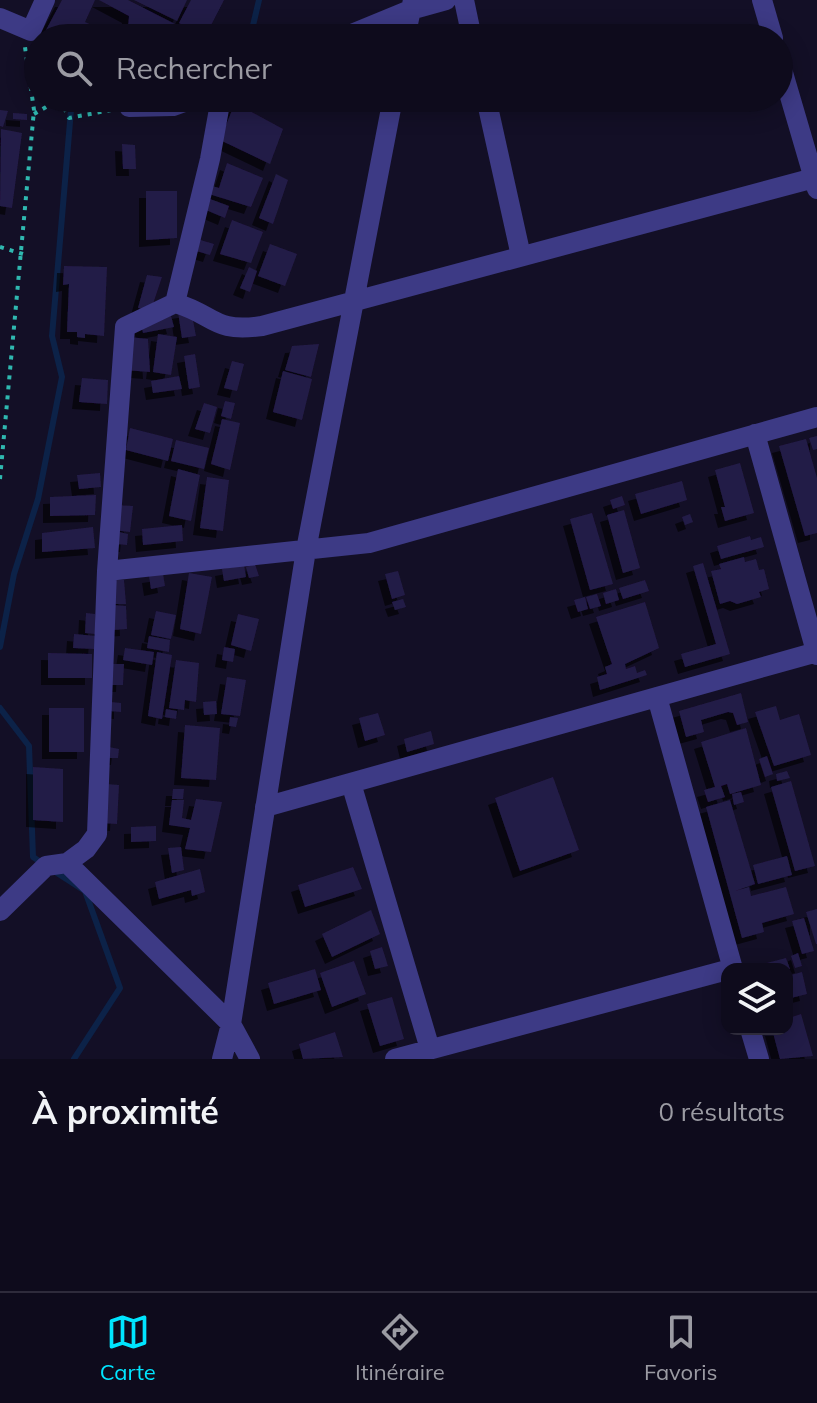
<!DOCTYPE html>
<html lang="fr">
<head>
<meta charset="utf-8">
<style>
	body { margin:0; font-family:Mulish,sans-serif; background:#1c1929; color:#f1f3f6 }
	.controls { position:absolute; right:24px; bottom:24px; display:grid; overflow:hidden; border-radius:16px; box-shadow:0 4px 20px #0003 }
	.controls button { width:72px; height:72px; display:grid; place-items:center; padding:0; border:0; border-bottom:2px solid #2e2b3b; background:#0e0b1c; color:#f1f3f6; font:40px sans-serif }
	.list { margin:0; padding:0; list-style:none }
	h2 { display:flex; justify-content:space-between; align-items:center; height:104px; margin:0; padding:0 32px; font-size:34px }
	h2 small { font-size:26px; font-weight:400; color:#9b9ba3 }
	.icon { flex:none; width:44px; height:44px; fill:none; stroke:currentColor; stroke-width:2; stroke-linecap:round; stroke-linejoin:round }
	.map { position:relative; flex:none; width:817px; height:1059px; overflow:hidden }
	.search { position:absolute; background:#0e0b1c; box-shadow:0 4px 20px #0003; left:24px; right:24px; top:24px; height:88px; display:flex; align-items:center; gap:20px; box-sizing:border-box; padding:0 28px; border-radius:44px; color:#9b9ba3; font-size:30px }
	.sheet { height:232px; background:#0e0b1c }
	nav { display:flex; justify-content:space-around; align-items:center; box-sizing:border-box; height:112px; border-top:2px solid #2e2b3b; background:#0e0b1c; font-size:22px; color:#9b9ba3 }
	nav a { display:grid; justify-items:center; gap:4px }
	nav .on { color:#00e5ff }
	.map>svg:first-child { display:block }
</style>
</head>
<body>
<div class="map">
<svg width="817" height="1059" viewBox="0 0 817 1059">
	<defs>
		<filter id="shadow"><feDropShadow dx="-7" dy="7" stdDeviation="0" flood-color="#0009"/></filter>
	</defs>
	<rect width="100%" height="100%" fill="#130f26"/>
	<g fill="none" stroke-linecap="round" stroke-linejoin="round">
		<path stroke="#0c2248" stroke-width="6" d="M239 38 251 34 259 0
			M0 647 14 574 38 499 62 377 52 336 72 98
			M0 708 29 746 33 857 42 863
			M54 871 85 891 120 988 74 1059"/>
	</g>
	<path fill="#241b47" filter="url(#shadow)" d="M62 0H95L85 22 98 28H128L129 16 99 0H128L175 24 167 38H61L46 30Z
		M134 0H187L177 21Z
		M191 0H224L205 37 179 23Z
		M235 103 283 129 270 164 220 140Z
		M0 110 8 111 3 127 0 126Z
		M13 113 27 114V120L13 119Z
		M1 129 22 133 12 208 0 206Z
		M122 144 135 145 136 169H123Z
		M227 163 263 178 251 207 209 194 212 186 219 188Z
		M276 174 288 180 273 224 259 218Z
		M146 191H177V238L146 240Z
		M210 199 229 206 225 218 206 210Z
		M232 220 263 232 251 263 220 254Z
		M197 239 214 244 210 255 193 250Z
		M270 244 297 254 285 286 258 276Z
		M64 266 107 267 104 336 85 334V338L77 337V332H67L69 284 63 285Z
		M249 267 257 271 250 292 240 288Z
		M147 275 162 277 151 310 138 308Z
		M191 310 196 336 182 338 178 312Z
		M171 316 174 327 143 333 141 323Z
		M158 334 177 337 171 375 153 372Z
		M129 337 148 339 150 372 125 370Z
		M319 344 311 377 285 370 292 346Z
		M195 354 200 387 189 389 184 356Z
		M232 361 244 364 237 391 224 388Z
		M283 371 312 379 302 420 273 412Z
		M179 376 182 389 153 393 151 381Z
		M82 378 108 380 107 404 79 402Z
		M225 401 235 403 231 419 221 416Z
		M204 403 217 407 210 433 195 429Z
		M222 419 240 423 230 470 211 464Z
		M130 428 173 439 168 461 126 450Z
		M817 436V449L813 450 809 438Z
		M806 439 817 478V533L805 536 779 446Z
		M176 440 209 448 204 469 171 461Z
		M740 463 754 513 725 521 721 507H725L715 470Z
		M178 469 200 475 191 521 169 516Z
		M100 473 101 487 79 489 77 475Z
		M207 477 229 480 223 531 200 528Z
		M682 481 687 500 641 514 635 494Z
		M96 495 95 515 50 516V497Z
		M622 496 625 505 613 509 610 500Z
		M115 505 133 506 130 532 112 530Z
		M624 510 640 568 623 573 607 515Z
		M592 513 613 584 590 590 570 519Z
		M690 514 693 522 685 525 682 517Z
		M182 525 183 541 143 545 142 529Z
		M93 527 95 548 42 552V533Z
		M119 532 128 534 127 545 117 544Z
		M750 536 751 540 761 537 764 547 721 559 717 546Z
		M744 557 745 562 756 559 759 570 764 569 769 589 759 592 761 597 737 604 730 601 720 604 711 571 721 569 719 564Z
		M703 563 730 654 685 667 681 654 716 644 693 566Z
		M255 564 259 576 249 578 246 567Z
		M244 565 246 577 224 581 222 569Z
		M398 571 405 595 392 599 385 574Z
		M189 573 212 577 201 634 180 629Z
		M163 574 165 586 151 589 149 576Z
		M113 580H124L126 604H113Z
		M645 580 649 591 623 599 619 588Z
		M616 589 619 600 606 604 603 593Z
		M597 594 601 606 590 609 586 597Z
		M585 597 588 609 578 612 574 600Z
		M403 599 406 607 395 610 392 602Z
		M645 602 659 648 625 664 626 669 635 666 637 673 645 670 647 675 600 690 597 677 607 674 605 667 612 664 596 617Z
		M112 605 126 606 127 629 113 630Z
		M156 611 176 615 171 639 151 635Z
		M86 613 95 614V634L85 633Z
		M238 614 259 619 251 651 231 645Z
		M74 634 96 636 95 649 73 648Z
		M149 636 170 640 169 652 147 648Z
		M224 647 235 649 233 662 222 660Z
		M125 648 154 652 152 665 123 660Z
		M157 652 172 655 162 719 148 716Z
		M48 653 92 654V678H48Z
		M176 660 199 663 196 702 185 700 184 710 169 708Z
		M113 664H124L123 685H111Z
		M227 677 246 680 240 716 221 714Z
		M741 693 748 722 737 725 733 713 728 712 701 720 704 732 686 737 679 711Z
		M216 701 217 714 204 715 203 702Z
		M111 702 121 703V712L110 711Z
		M776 706 780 720 799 714 811 755 774 766 755 712Z
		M49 708H84V752H49Z
		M166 709 177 711 176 719 165 717Z
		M378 713 385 735 365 741 359 718Z
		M230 717 238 718 236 727 229 726Z
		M185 725 220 728 216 780 181 778Z
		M746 728 761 785 730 794 727 784 721 786 725 797 708 802 704 790 715 787 701 742Z
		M431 731 434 744 407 752 404 739Z
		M109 747 119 749 118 758H108Z
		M767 756 773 774 765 777 759 759Z
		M33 767 63 769V822L33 820Z
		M787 771 790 778 777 781 776 774Z
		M553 777 579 850 520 871 495 798Z
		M791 781 815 866 795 871 771 787Z
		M106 784 119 785 117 824 103 823Z
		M173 789H184L183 799H172Z
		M741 792 744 802 734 805 732 794Z
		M196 799 222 802 211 852 185 849 190 828 169 825 172 800H184L182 818 191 820Z
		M730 800 755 884 735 891 749 887 751 896 786 887 794 914 762 923 764 932 742 938 706 807Z
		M156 826V841L131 842V827Z
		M181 847 184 870 172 873 168 848Z
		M787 856 792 875 758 884 753 865Z
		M353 867 362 889 305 907 298 885Z
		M200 869 205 892 192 896 191 890 159 899 155 882Z
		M817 909V944H816L806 912Z
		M371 910 380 934 332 957 322 934Z
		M804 918 814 951 802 954 792 921Z
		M382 947 388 966 375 969 370 951Z
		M798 953 802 966 795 968 791 956Z
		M786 958 790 969H755V966Z
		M354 961 366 994 332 1007 320 973Z
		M315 969 321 990 274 1004 268 983Z
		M802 972 807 994 787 999V976Z
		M392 997 404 1039 380 1046 367 1004Z
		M788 1002 792 1017 801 1014 813 1056 780 1059 772 1029H787Z
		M335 1032 343 1057 303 1059 299 1044Z"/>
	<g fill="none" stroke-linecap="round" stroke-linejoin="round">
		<path stroke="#2fb8b0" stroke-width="4" stroke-dasharray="4 6" stroke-linecap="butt" d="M34 114 60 99 69 118 111 110
			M0 247 23 254
			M0 479 34 110 25 47"/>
		<path stroke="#3d3a85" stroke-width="20" d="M464 0 472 38
			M762 0 773 38
			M0 18 31 31 45 0
			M342 38 410 10 446 0
			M405 38 413 0
			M779 59 817 189
			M486 98 521 256
			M129 107 173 106 195 98
			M175 303 210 159 221 98
			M755 434 817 655
			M107 571 369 543 817 417
			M657 697 733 969
			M351 783 430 1049
			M265 807 817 652
			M67 863 231 1024 250 1059
			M0 911 46 866 67 863 86 849 97 834 107 571 125 327 175 303C216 315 212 333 262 326L814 178
			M750 1029 759 1059
			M222 1059 231 1024 306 550 393 98
			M395 1059 727 970"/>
	</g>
</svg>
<div class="controls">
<button><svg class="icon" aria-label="layers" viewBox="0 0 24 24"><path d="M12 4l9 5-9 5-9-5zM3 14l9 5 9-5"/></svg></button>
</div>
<div class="search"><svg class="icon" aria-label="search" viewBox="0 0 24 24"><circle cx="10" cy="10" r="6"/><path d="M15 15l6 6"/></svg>Rechercher</div>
</div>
<section class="sheet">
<h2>À proximité<small>0 résultats</small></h2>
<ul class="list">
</ul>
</section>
<nav>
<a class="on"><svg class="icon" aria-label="map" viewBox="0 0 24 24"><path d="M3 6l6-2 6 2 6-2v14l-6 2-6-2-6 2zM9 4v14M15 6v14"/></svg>Carte</a>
<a><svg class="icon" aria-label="directions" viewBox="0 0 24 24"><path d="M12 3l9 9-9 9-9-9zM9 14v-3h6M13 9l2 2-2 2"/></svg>Itinéraire</a>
<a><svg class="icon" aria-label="saved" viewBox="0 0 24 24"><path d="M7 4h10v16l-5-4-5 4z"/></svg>Favoris</a>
</nav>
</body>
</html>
